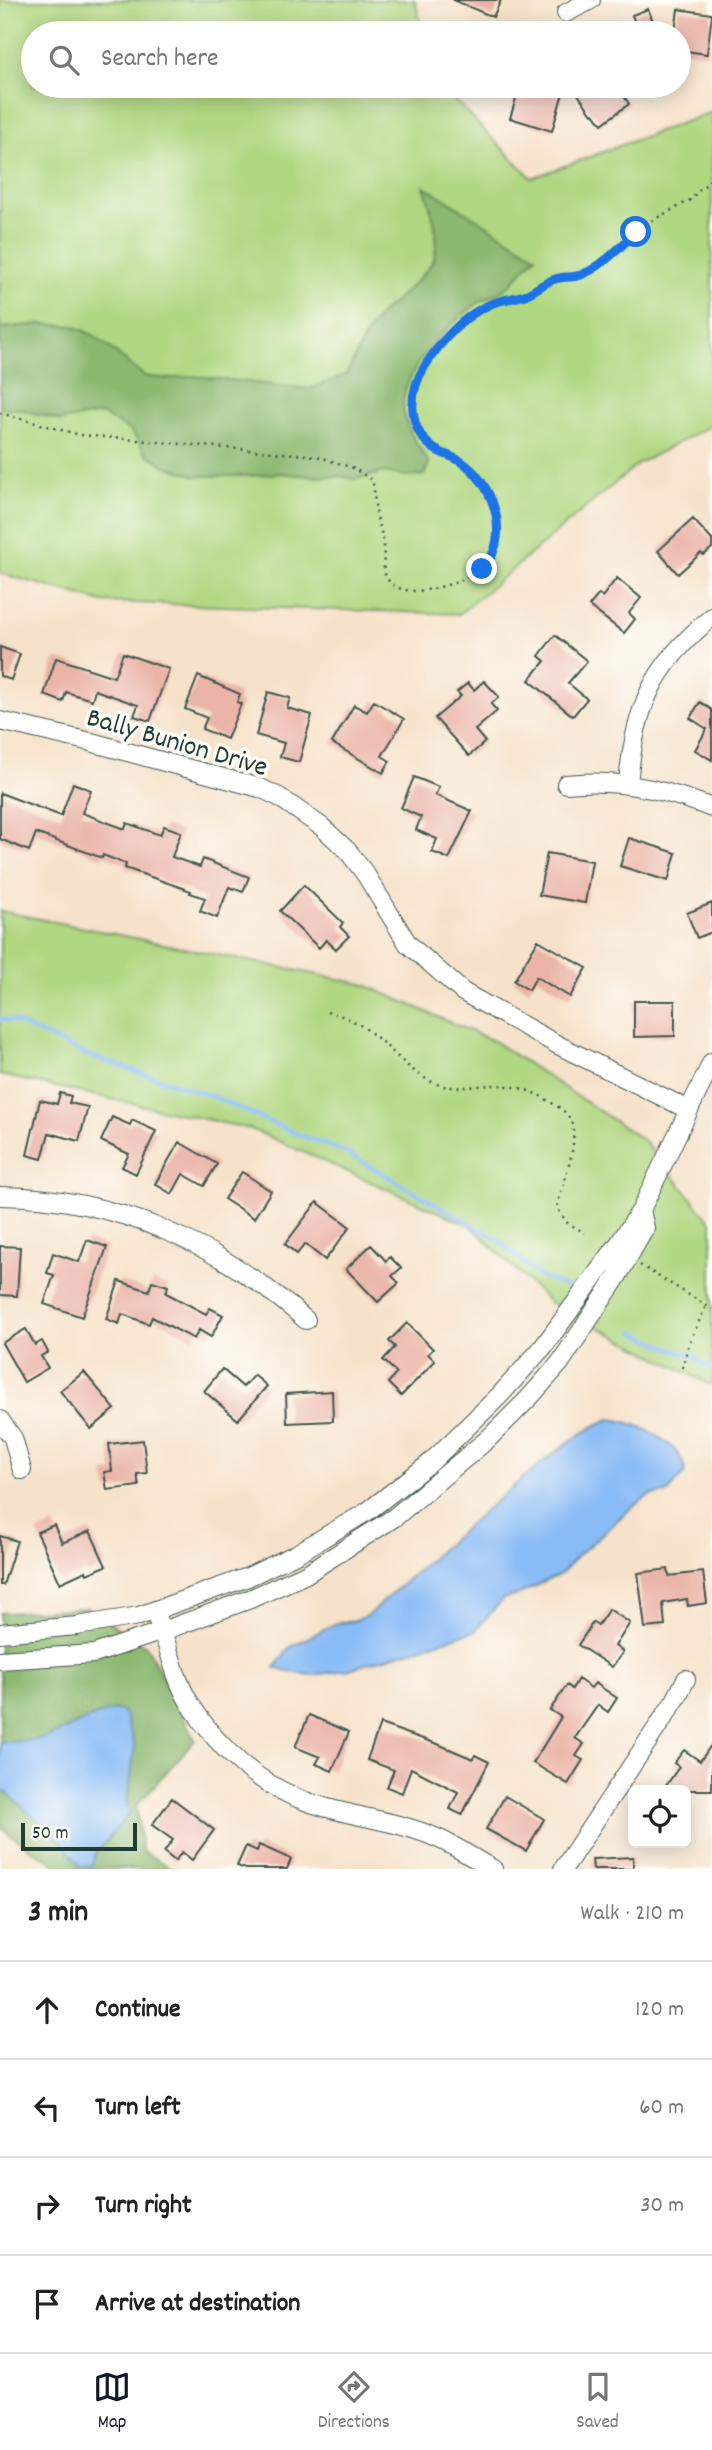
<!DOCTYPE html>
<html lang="en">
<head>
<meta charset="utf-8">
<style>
	body { margin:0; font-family:Dekko,sans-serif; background:#f2f2f2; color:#222 }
	.controls { position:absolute; right:21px; bottom:21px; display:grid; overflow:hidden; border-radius:10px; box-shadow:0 4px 18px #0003 }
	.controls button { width:63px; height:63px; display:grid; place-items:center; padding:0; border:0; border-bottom:2px solid #e0e0e0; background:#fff; color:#222; font:35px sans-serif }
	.scale { position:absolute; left:21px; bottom:18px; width:116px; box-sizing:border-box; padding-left:7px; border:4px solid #1f3d34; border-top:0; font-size:19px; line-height:24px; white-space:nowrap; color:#1f3d34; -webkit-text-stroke:5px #fdfcf7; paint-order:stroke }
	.stop { position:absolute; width:21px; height:21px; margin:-16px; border:5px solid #1a73e8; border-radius:50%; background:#fff }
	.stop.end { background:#1a73e8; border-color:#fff; box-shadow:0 2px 7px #0008 }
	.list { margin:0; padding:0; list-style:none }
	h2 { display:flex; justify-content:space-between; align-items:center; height:91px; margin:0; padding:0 28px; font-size:30px }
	h2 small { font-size:23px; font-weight:400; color:#767676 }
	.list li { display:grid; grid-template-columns:46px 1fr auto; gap:21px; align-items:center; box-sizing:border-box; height:98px; padding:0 28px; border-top:2px solid #e0e0e0 }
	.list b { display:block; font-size:26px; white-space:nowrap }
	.list em { font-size:23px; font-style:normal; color:#767676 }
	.icon { flex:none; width:38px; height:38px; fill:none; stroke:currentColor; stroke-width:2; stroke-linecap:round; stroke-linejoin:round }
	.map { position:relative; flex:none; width:712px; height:1869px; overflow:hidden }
	.search { position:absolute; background:#fff; box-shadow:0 4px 18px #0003; left:21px; right:21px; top:21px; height:77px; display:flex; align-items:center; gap:18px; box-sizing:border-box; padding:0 24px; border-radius:38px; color:#767676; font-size:26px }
	.sheet { height:483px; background:#fff }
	nav { display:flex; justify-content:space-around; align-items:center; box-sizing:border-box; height:98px; border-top:2px solid #e0e0e0; background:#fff; font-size:19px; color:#767676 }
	nav a { display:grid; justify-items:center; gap:4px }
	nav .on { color:#111827 }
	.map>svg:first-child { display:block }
</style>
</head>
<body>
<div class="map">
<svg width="712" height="1869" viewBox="0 0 712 1869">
	<rect width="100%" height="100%" fill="#fdfcf7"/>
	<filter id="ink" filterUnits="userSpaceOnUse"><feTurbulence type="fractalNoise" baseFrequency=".0143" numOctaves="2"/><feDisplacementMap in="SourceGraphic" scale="14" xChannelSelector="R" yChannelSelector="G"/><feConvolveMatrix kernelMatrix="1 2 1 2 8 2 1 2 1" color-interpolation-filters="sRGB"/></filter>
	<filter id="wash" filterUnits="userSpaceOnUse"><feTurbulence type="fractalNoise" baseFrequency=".00686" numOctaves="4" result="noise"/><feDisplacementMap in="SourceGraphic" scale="28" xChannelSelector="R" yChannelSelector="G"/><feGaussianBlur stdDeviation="1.57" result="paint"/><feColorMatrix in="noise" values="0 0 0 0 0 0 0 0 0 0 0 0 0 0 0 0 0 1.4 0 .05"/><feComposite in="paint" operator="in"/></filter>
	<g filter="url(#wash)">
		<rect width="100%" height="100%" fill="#f6e2ca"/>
		<path fill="#b0d781" stroke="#688a5a" stroke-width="2" d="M0 0H415L423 33H33V86H440L532 178 712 112V425L639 463 459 614 103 602 0 573Z
			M0 911 363 984 495 1042 643 1140 712 1223V1384L707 1383 549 1302 471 1226 251 1129 0 1075Z"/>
		<path fill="#8cb86f" stroke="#567a52" stroke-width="2" d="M424 186 536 256C525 267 515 282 502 291 495 296 485 298 478 303 450 323 403 368 403 405 402 422 420 449 429 463L424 475 407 476 384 472 356 479 340 476 318 477 281 473 247 476H196L166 466 147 454 131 431 101 414 61 421 20 409 0 408V328L42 324 74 326 95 336 144 376 166 379 193 376 310 389 346 375C357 355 365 332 381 314 393 301 431 273 435 255 440 233 430 207 424 186Z
			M87 1608 147 1647 195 1740 136 1806 142 1851 172 1869H67L41 1856 0 1827V1613Z"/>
		<path fill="#89bbf6" stroke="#547c95" stroke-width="2" d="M610 1419C637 1422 683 1442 685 1473L667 1493 650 1495 631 1508 575 1558 561 1574 517 1595 503 1599 475 1631 346 1670 313 1675 289 1672 275 1668 290 1647 336 1623 355 1621 367 1616C418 1570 468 1524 521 1480 549 1457 576 1433 610 1419Z
			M116 1710 124 1712 135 1746 127 1803 130 1813 96 1853 91 1866H80L62 1842 6 1792 0 1791V1742C14 1741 31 1742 44 1738 69 1730 91 1715 116 1710Z"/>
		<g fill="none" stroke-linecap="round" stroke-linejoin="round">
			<path stroke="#89bbf6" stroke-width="4.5" d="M0 1019 13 1021 87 1055 212 1096 297 1134 343 1151 497 1239 539 1276 565 1286
				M634 1332 679 1352 693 1355 704 1365 712 1367"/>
		</g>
		<g id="blocks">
			<path fill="#ebb4a8" d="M453 0H501L493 17Z
				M648 9 658 33H639L632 15Z
				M678 9 712 14 707 54 679 50V33H675Z
				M520 86H565L552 131 510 118Z
				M572 86H617L629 104 602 124 594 113 592 114Z
				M693 519 712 540V548L704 555 701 553 678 574 658 551Z
				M617 578 641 598 629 613 635 619 624 633 589 606 599 594 602 597Z
				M555 635 587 661 568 683 587 699 573 716 529 680 545 661 539 656Z
				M0 647 20 654 11 680 0 676Z
				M123 653 169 669 150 721 134 716 138 705 95 690 92 700 66 692 63 702 44 695 56 658 114 677Z
				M198 676 240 694 237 702 241 704 227 739 202 729 207 718 185 709Z
				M484 681 499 697 491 704 497 711 475 730 485 742 469 756 435 718 461 696 457 692 468 683 474 690Z
				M268 692 290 698 287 708 312 715 299 762 280 757 284 743 256 735Z
				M374 701 404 719 382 756 390 761 383 773 332 743 354 705 367 712Z
				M700 702 712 710V760L695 750 707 729 690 718Z
				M414 777 439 787 435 795 472 811 449 859 432 852 437 839 416 830 421 817 401 808Z
				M73 783 91 790 82 813 125 829 127 823 160 835 164 826 181 832 172 857 200 867 203 859 249 877 243 892 229 887 217 918 200 911 205 898 190 893 191 891 125 868 126 864 103 855 102 858 36 833 29 851 0 839V793L61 816Z
				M629 838 676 853 668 881 620 866Z
				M547 853 592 861 585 903 539 895Z
				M304 885 343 923 340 927 349 936 336 949 326 940 319 948 280 911Z
				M712 903V932L697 938 687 913Z
				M538 940 587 968 570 997 536 977 529 990 514 981Z
				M634 1001H675V1036L634 1037Z
				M60 1093 71 1096 69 1103 88 1107 79 1141 49 1133 42 1159 27 1155 40 1100 57 1104Z
				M112 1117 130 1125 132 1120 156 1131 136 1174 122 1167 129 1154 101 1141Z
				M179 1142 217 1164 204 1186 183 1174 172 1194 155 1184Z
				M242 1172 271 1191 254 1218 224 1199Z
				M317 1202 350 1227 325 1260 305 1244 297 1254 285 1244Z
				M87 1240 107 1247 82 1317 44 1304 54 1275 47 1273 53 1253 79 1262Z
				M371 1245 386 1261 390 1257 401 1268 392 1276 399 1283 378 1302 346 1269Z
				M0 1246 20 1247 17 1296 0 1295Z
				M119 1281 149 1291 152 1281 168 1286 166 1293 206 1314 210 1308 223 1315 211 1337 199 1330 194 1339 152 1317 149 1324 122 1314 119 1324 106 1319Z
				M407 1323 433 1349 428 1354 435 1361 401 1396 388 1383 397 1373 383 1360 395 1347 389 1341Z
				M26 1329 35 1345 42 1341 48 1352 41 1356 48 1368 24 1382 2 1343Z
				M222 1369 243 1387 254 1375 267 1386 238 1420 204 1391Z
				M84 1372 115 1409 91 1429 60 1391Z
				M332 1391 333 1421 287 1423 286 1394Z
				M143 1440 147 1473 137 1474 139 1486 107 1490 104 1472 112 1471 109 1444Z
				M54 1525 62 1543 90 1531 106 1566 87 1574 86 1571 60 1583 37 1532Z
				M0 1536 17 1541 3 1585H0Z
				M668 1569 669 1576 703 1572 707 1603 688 1606 687 1599 663 1603 665 1626 645 1628 638 1573Z
				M609 1609 630 1623 615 1646 623 1652 612 1667 578 1645 593 1622 598 1625Z
				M578 1679 591 1688 595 1683 617 1698 608 1712 598 1705 575 1738 584 1744 576 1756 583 1760 568 1784 533 1763 561 1717 550 1710 567 1685 572 1689Z
				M309 1715 349 1732 332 1771 316 1764 320 1757 295 1747Z
				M380 1724 440 1745 473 1759 475 1755 489 1762 462 1815 450 1809 458 1792 411 1768 402 1793 387 1787 394 1770 367 1760Z
				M712 1744V1790H663L679 1767 674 1763 684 1750 700 1761Z
				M505 1796 544 1819 526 1851 486 1829Z
				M172 1798 214 1830 192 1860 182 1852 175 1861 164 1852 173 1840 152 1825Z
				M259 1845 291 1859 287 1869H246L237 1866 246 1846 257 1851Z
				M633 1857V1869H593L592 1859Z"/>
		</g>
	</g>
	<g filter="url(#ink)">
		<use href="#blocks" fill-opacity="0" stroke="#3f564a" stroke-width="2"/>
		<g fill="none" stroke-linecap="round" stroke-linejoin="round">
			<g stroke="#3f564a" stroke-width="20">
				<path id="street" d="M566 13 591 0
					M0 721 91 742 260 788 279 797 322 827 348 851 366 875 408 944 463 992 558 1045 689 1110
					M566 784C616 778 665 789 712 808
					M628 785C634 709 652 666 712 617
					M0 1196C116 1197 219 1244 306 1320
					M0 1420 13 1438 22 1470
					M158 1621C170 1648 174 1679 191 1705 218 1749 259 1785 308 1802 350 1817 396 1820 437 1838 456 1846 474 1859 493 1869
					M0 1633 77 1626 139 1616 248 1577 296 1554 368 1511 430 1463 500 1395 543 1347 620 1242 641 1210 712 1062
					M0 1660 94 1654 163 1631 250 1599 306 1574 395 1517 489 1438 529 1398 560 1363 617 1277 645 1228 641 1210
					M563 1869 676 1699 686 1679"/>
			</g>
			<path stroke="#3f564a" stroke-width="2.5" stroke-dasharray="2 5" stroke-linecap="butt" d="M0 413 80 435 317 456 353 468 372 480C375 490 374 501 376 511 377 522 382 532 383 542 385 552 382 565 385 574 391 592 416 593 431 589 449 585 471 579 485 566 494 558 497 544 497 532 499 508 486 483 468 466 459 458 445 455 435 449 417 437 408 407 415 387 426 357 459 318 489 305 500 300 513 299 524 295 534 291 543 284 553 280 564 275 577 277 588 271L649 222 689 201 712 178
				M327 1012C377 1022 392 1062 432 1082 453 1092 473 1085 495 1085 514 1085 535 1091 550 1102 557 1106 566 1111 570 1119 581 1141 562 1185 557 1207L566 1222 585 1233
				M640 1265 712 1309
				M682 1368 690 1341 706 1306"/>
			<use href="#street" stroke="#fff" stroke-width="18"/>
		</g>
	</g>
	<g fill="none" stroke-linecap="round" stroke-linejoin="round" filter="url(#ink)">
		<path stroke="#1a73e8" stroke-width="9" d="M482 569C511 541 496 489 466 465 457 457 443 455 433 448 406 427 409 391 425 366 440 342 465 314 491 304 502 299 515 299 527 294 536 290 545 282 555 279 564 276 573 278 581 275 602 267 620 247 636 232"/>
	</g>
	<g text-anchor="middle" stroke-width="7" stroke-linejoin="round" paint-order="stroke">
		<g font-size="28" fill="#1f3d34" stroke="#fdfcf7">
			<text transform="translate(178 740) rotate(16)" y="10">Bally Bunion Drive</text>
		</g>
	</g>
</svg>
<div class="controls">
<button><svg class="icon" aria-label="locate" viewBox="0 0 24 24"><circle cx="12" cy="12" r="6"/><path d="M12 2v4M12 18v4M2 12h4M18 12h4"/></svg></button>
</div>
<div class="scale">50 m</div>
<div class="stop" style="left:636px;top:232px"></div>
<div class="stop end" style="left:482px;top:569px"></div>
<div class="search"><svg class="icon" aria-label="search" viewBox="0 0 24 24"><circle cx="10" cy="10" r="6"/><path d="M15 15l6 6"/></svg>Search here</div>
</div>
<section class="sheet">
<h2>3 min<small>Walk · 210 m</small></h2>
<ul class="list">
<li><svg class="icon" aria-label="ahead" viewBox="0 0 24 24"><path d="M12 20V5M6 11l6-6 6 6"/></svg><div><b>Continue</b></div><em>120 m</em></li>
<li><svg class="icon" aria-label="left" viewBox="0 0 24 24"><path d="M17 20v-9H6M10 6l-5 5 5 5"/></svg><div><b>Turn left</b></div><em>60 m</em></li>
<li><svg class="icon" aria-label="right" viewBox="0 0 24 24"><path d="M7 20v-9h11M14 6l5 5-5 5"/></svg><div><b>Turn right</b></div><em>30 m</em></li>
<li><svg class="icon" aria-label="arrive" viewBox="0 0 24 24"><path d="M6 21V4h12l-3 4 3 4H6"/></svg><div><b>Arrive at destination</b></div></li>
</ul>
</section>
<nav>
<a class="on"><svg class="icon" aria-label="map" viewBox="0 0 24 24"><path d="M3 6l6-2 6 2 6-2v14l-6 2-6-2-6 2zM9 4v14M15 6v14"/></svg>Map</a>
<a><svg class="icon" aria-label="directions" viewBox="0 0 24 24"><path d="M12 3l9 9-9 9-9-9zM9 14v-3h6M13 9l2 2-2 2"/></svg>Directions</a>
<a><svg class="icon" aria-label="saved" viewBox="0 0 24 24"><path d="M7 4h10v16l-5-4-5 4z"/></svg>Saved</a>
</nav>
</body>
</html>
